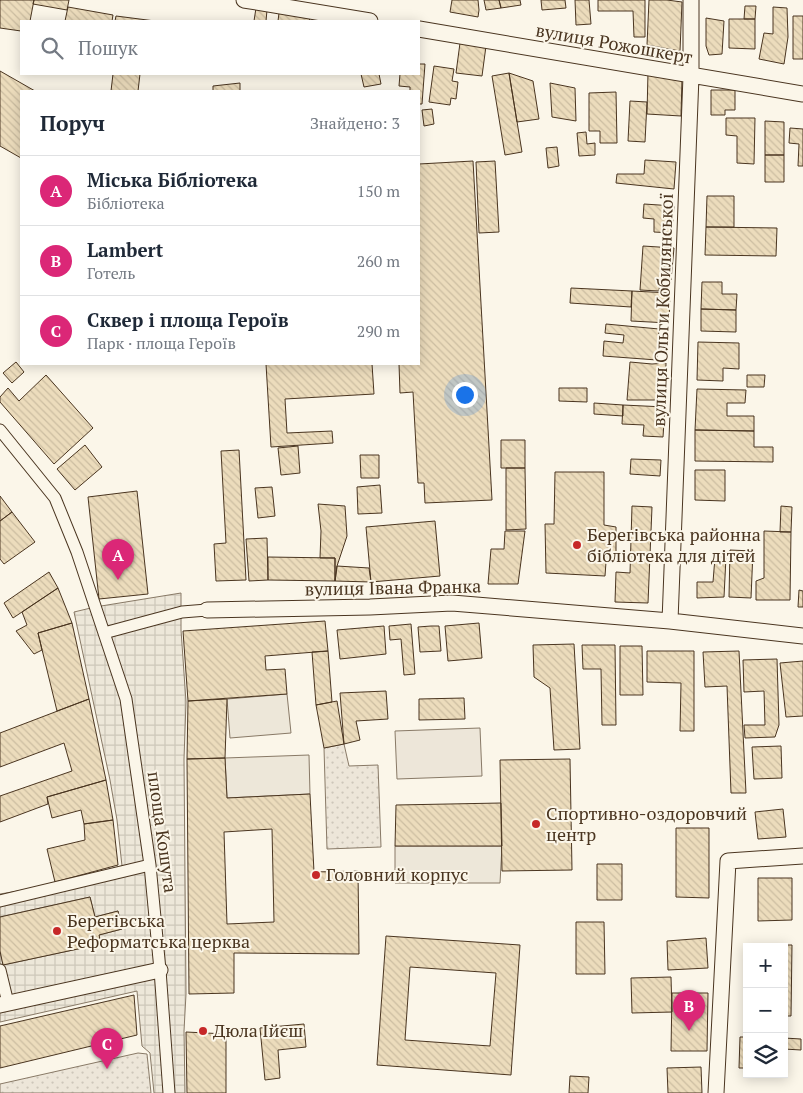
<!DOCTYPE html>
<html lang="uk">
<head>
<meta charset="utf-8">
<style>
	body { margin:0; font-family:"PT Serif",serif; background:#f2f2f3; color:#1f2937 }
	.controls { position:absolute; right:15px; bottom:15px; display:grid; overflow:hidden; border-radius:0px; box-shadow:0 2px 12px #0003 }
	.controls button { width:45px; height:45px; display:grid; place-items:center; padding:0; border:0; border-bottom:1px solid #e0e1e3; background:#fff; color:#1f2937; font:25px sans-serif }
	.you { position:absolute; left:464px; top:394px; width:18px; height:18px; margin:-12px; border:4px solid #fff; border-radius:50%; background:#1a73e8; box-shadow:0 0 0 8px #1a73e833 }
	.badge { display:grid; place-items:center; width:32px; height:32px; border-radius:50%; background:#db2777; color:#fff; font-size:16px; font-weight:700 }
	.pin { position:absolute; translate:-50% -41px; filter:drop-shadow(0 1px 2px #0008) }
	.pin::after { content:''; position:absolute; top:26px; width:18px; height:15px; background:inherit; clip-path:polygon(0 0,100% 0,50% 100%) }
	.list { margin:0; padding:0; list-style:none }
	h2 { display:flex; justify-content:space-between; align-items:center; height:65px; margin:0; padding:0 20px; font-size:21px }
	h2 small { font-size:16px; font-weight:400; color:#747a83 }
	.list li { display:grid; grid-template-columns:32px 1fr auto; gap:15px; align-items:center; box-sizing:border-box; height:70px; padding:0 20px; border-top:1px solid #e0e1e3 }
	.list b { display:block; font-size:19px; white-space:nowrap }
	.list p { margin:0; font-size:16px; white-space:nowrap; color:#747a83 }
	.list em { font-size:16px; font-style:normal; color:#747a83 }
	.icon { flex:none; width:28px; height:28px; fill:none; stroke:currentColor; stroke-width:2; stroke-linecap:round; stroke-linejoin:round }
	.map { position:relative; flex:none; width:803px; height:1093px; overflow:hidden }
	.search { position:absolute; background:#fff; box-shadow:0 2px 12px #0003; left:20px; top:20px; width:400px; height:55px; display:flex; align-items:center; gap:12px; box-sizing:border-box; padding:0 18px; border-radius:0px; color:#747a83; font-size:19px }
	.panel { position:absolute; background:#fff; box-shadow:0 2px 12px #0003; left:20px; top:90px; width:400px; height:275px; border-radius:0px }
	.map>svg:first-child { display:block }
</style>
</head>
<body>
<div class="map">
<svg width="803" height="1093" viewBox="0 0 803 1093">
	<defs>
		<pattern id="grass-dots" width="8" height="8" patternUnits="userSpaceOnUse" patternTransform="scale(1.25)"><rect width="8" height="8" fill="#ede6d9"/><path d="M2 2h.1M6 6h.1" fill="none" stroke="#cdc6ba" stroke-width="1.8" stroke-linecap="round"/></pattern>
		<pattern id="plaza-grid" width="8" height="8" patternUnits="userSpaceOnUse" patternTransform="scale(1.25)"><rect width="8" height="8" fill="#ede7d9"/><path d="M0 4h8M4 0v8" fill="none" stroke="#cdc7ba"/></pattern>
		<pattern id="building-back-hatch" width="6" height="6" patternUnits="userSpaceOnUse" patternTransform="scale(1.25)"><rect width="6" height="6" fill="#ecdcbc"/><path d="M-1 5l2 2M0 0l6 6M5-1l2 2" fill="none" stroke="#ccbda1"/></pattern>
	</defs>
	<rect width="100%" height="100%" fill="#fbf6e9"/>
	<path fill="url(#grass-dots)" stroke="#887966" d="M344 744 349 766 378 765 381 847 327 849 324 748Z
		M138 1053 147 1054 151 1093H0V1084Z"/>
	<path fill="#ede6d9" stroke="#887966" d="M480 728 482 776 397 779 395 731Z"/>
	<path fill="#ede7d9" stroke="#887966" d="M287 694 291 733 230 738 227 699Z
		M309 755 310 794 227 798 225 758Z
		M395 846H502L500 883H395Z"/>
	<path fill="url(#plaza-grid)" stroke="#887966" d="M181 593V630L186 702 184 759 186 994 184 1031 185 1093H154L150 1053 142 1046 137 991 0 1022V951L3 965 101 944 99 935 122 929 118 911 95 917 90 897 0 917V894L54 885 122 866 117 820 110 780 74 612 95 607Z"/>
	<path fill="url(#building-back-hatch)" stroke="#4a3520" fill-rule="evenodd" d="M0 0H34L30 21H21V31L0 28Z
		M34 0H69L67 10 33 4Z
		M452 0H478L479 10 478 17 450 12Z
		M484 0H499L501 8 486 10Z
		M499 0H520L521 5 501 8Z
		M541 0H565L566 8 542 10Z
		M575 0H589L591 24 576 25Z
		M598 0H645V37H634L633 11H598Z
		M649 0H667L682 2 680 51 647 45Z
		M745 6H756L755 19H744Z
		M68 7 113 15 112 21H65Z
		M773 7 787 8 788 37 784 64 759 59 764 33 773 34Z
		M256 8 267 10 266 21H254Z
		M279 13 310 18 309 21H278Z
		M116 16 155 21H115Z
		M793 16H803V59H793Z
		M706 18 724 21 722 54 709 55 706 46Z
		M729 19H755V49L729 48Z
		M460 43 486 46 482 76 456 73Z
		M419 64H425L422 104H419V91H410V87L399 86 400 74H419Z
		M434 66 454 69 452 81 458 82 456 99 451 98 450 105 429 102Z
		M0 71 35 91H21V158L0 146Z
		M648 72 682 79 681 116 647 114Z
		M509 73 533 81 539 119 517 122Z
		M509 73 522 152 505 155 492 76Z
		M113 74H140L138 91H111Z
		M361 74H379L381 84 364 87Z
		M240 83V91H213V86Z
		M550 83 575 88 576 121 552 117Z
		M711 90H735V110H725V115H711Z
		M616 92 617 143H600V131H589V93Z
		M630 101 647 102 645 142 628 141Z
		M432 109 434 124 424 126 422 110Z
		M726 118H755L754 164 737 163V136L726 135Z
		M765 121 784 122V155H765Z
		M790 128 803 129V166H798L799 144 789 143Z
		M586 132 587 144 595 143V155L579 156 577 133Z
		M557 147 559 166 548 168 546 148Z
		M765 155H784V182H765Z
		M645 160 676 162 674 189 616 183 617 174H644Z
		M473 161 492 500 425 503 424 483H418L413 392 400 393 399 364H419V164Z
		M495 161 499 232 479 233 476 162Z
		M707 196H734V227H706Z
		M644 204 674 206 672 233 654 232V219L643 218Z
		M706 227 777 228 776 256 705 255Z
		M643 246 674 248 671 280 660 279 659 291 640 290Z
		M702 282H722V294H737L736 310 701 309Z
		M571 288 632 291 631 307 570 303Z
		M632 291 670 293 669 323 631 321Z
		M701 309 736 310V332L701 331Z
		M606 324 659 329 657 360 603 356 604 341 623 343 624 335 605 333Z
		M698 342 739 343V369L723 368V381L697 380Z
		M16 362 24 372 12 383 3 373Z
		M630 362 652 364 666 363 665 400H627Z
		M266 364H372L374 394 285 399 287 433 332 431 333 443 271 447Z
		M46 375 93 428 54 464 0 402V397L8 388 19 401Z
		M747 375H765L764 387H747Z
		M559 388H587V402L559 401Z
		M697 389 746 390 745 403H727V416H754V431L695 430Z
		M594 403 623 405V416L594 414Z
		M623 405 665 407 663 437 643 436 644 425 622 424Z
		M695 430 754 431V447H773V462L695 461Z
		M501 440H525V468H501Z
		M85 445 102 467 75 490 57 469Z
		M298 446 300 473 281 475 278 448Z
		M239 450 246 580 216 581 214 544 226 543 221 451Z
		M360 455H379V478H361Z
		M631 459 661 460 660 476 630 474Z
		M506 468H525L526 529 506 530Z
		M695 470H725V501L695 500Z
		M555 472H604V525L616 527V562H606L605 576 546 573 545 524H554Z
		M380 485 382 513 358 514 357 487Z
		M272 487 275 516 258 518 255 488Z
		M137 491 148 594 99 599 88 497Z
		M0 496 12 512 0 521Z
		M318 504 345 506 347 536 337 566 335 581V558H320L321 531Z
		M632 506 652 507 648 603 615 602 616 572 630 573Z
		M781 506 792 507 791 532H780Z
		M12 512 35 542 4 564 0 559V521Z
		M435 521 440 576 371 582 366 527Z
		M505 531H525L518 584H488L491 549H504Z
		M764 531 791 532 790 600H756V581L764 578Z
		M267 538 268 580 249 581 246 539Z
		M730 550 753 551 751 598 729 597Z
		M268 557 335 558V581L268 580Z
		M715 557H726L724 597 697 598V582H713Z
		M337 566 369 568 371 582 335 581Z
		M49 572 58 588 13 618 4 603Z
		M58 588 72 623 38 633 42 650 34 654 16 631 27 625 22 612Z
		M799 590 803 591V607H798Z
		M325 621 328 651 265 656 266 670 285 669 287 694 188 701 183 631Z
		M72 623 89 699 57 711 38 633Z
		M479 623 482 658 448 661 445 626Z
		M411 624 415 674 404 675 401 639 390 640 389 626Z
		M384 626 386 654 340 659 337 630Z
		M431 626H439L441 651 420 652 418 627Z
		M574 644 580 749 554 750 550 688 534 677 533 645Z
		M582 645H615L616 725H602L601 669H583Z
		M620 646H642L643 695H620Z
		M328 651 332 702 316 705 312 652Z
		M647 651H694V731H680L681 683 647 682Z
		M739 651 746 793H731L727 686 705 687 703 652Z
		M777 659 779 725 775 737 745 738 744 725H765L764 691 744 692 743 660Z
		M803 661V716L786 717 780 663Z
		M386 691 388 719 356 721 360 740 344 744 340 693Z
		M464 698 465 719 419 720V699Z
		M89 699 106 780 47 797 48 804 0 822V796L72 771 64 743 0 767V733Z
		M227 699 225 758 187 759 188 701Z
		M337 701 344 744 324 748 316 705Z
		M781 746 782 778 754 779 752 747Z
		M225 758 227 798 310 794 314 872 358 871 359 954 234 953V993L189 994 187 759ZM272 829 274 922 227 924 224 832Z
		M570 759 572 870 502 871 500 760Z
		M106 780 113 820 84 824 81 810 52 818 47 797Z
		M501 803 502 846H395L396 805Z
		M783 809 786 837 758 839 755 812Z
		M113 820 118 865 55 882 47 849 85 840 84 824Z
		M676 828H709V898L676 897Z
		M597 864H622V900H597Z
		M758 878H792V920L758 921Z
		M90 897 95 917 118 911 122 929 99 935 101 944 3 965 0 951V917Z
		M576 922H604L605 974H576Z
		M386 936 520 945 511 1075 377 1065ZM410 967 496 973 490 1046 405 1040Z
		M706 938 708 968 668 970 667 941Z
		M759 945H792L791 1016H784V947H759Z
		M671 977 672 1012 632 1013 631 978Z
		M672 993H708L707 1051H671Z
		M134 995 137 1035 0 1068V1026Z
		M304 1024 306 1047 278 1050 280 1078 265 1080 260 1028Z
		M186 1032 226 1034V1093H187Z
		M740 1037H747V1068H739Z
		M784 1038 801 1039V1050L784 1049Z
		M701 1067 702 1093H668L667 1068Z
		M570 1076 589 1077 588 1093H569Z"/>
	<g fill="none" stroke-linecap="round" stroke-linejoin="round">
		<g stroke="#4a3520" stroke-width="13">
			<path id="pedestrian" d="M0 430 55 498 77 552 126 699 150 865 160 970 169 1093
				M104 633 182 612 207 610
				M0 901 150 865
				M0 970 8 1003"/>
		</g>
		<g stroke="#4a3520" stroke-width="17">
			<path id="minor" d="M244 0 370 21
				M419 29 803 94
				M207 610 370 607 452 603 670 621 803 636
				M670 621 691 76V0
				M0 1005 160 970
				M716 1093 728 861 803 856"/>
		</g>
		<use href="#pedestrian" stroke="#fbf6e9" stroke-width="11"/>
		<use href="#minor" stroke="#fbf6e9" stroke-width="15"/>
	</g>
	<g fill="#c62828" stroke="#fbf6e9" stroke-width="2">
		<circle cx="577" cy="545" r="5"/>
		<circle cx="536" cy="824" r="5"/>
		<circle cx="316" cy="875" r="5"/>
		<circle cx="57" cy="931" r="5"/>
		<circle cx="203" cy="1031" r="5"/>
	</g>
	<g text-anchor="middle" stroke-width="4" stroke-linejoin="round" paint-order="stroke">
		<g font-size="18" fill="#4a3520" stroke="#fbf6e9">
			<text transform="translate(614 44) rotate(10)" y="6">вулиця Рожошкерт</text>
			<text transform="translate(663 310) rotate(-88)" y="6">вулиця Ольги Кобилянської</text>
			<text transform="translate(393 588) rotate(-1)" y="6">вулиця Івана Франка</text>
			<text transform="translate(162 832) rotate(82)" y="6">площа Кошута</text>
		</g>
		<g font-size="18" fill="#4a3520" stroke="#fbf6e9" text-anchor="start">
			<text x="587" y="541">Берегівська районна<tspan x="587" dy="21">бібліотека для дітей</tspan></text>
			<text x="546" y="820">Спортивно-оздоровчий<tspan x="546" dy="21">центр</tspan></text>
			<text x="326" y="881">Головний корпус</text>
			<text x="67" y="927">Берегівська<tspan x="67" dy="21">Реформатська церква</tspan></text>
			<text x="213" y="1037">Дюла Ійєш</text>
		</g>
	</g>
</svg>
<div class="controls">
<button>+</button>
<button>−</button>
<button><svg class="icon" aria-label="layers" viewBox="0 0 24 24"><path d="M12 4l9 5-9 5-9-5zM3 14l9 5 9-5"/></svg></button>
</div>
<div class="you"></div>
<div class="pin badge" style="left:118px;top:580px">A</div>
<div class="pin badge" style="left:689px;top:1031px">B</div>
<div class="pin badge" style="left:107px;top:1069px">C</div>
<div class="search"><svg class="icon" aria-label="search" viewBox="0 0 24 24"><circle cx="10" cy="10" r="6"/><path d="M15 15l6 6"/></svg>Пошук</div>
<section class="panel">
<h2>Поруч<small>Знайдено: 3</small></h2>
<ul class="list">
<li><span class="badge">A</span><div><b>Міська Бібліотека</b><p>Бібліотека</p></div><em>150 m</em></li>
<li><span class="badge">B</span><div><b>Lambert</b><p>Готель</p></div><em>260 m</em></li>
<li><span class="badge">C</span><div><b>Сквер і площа Героїв</b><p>Парк · площа Героїв</p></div><em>290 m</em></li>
</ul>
</section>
</div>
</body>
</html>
